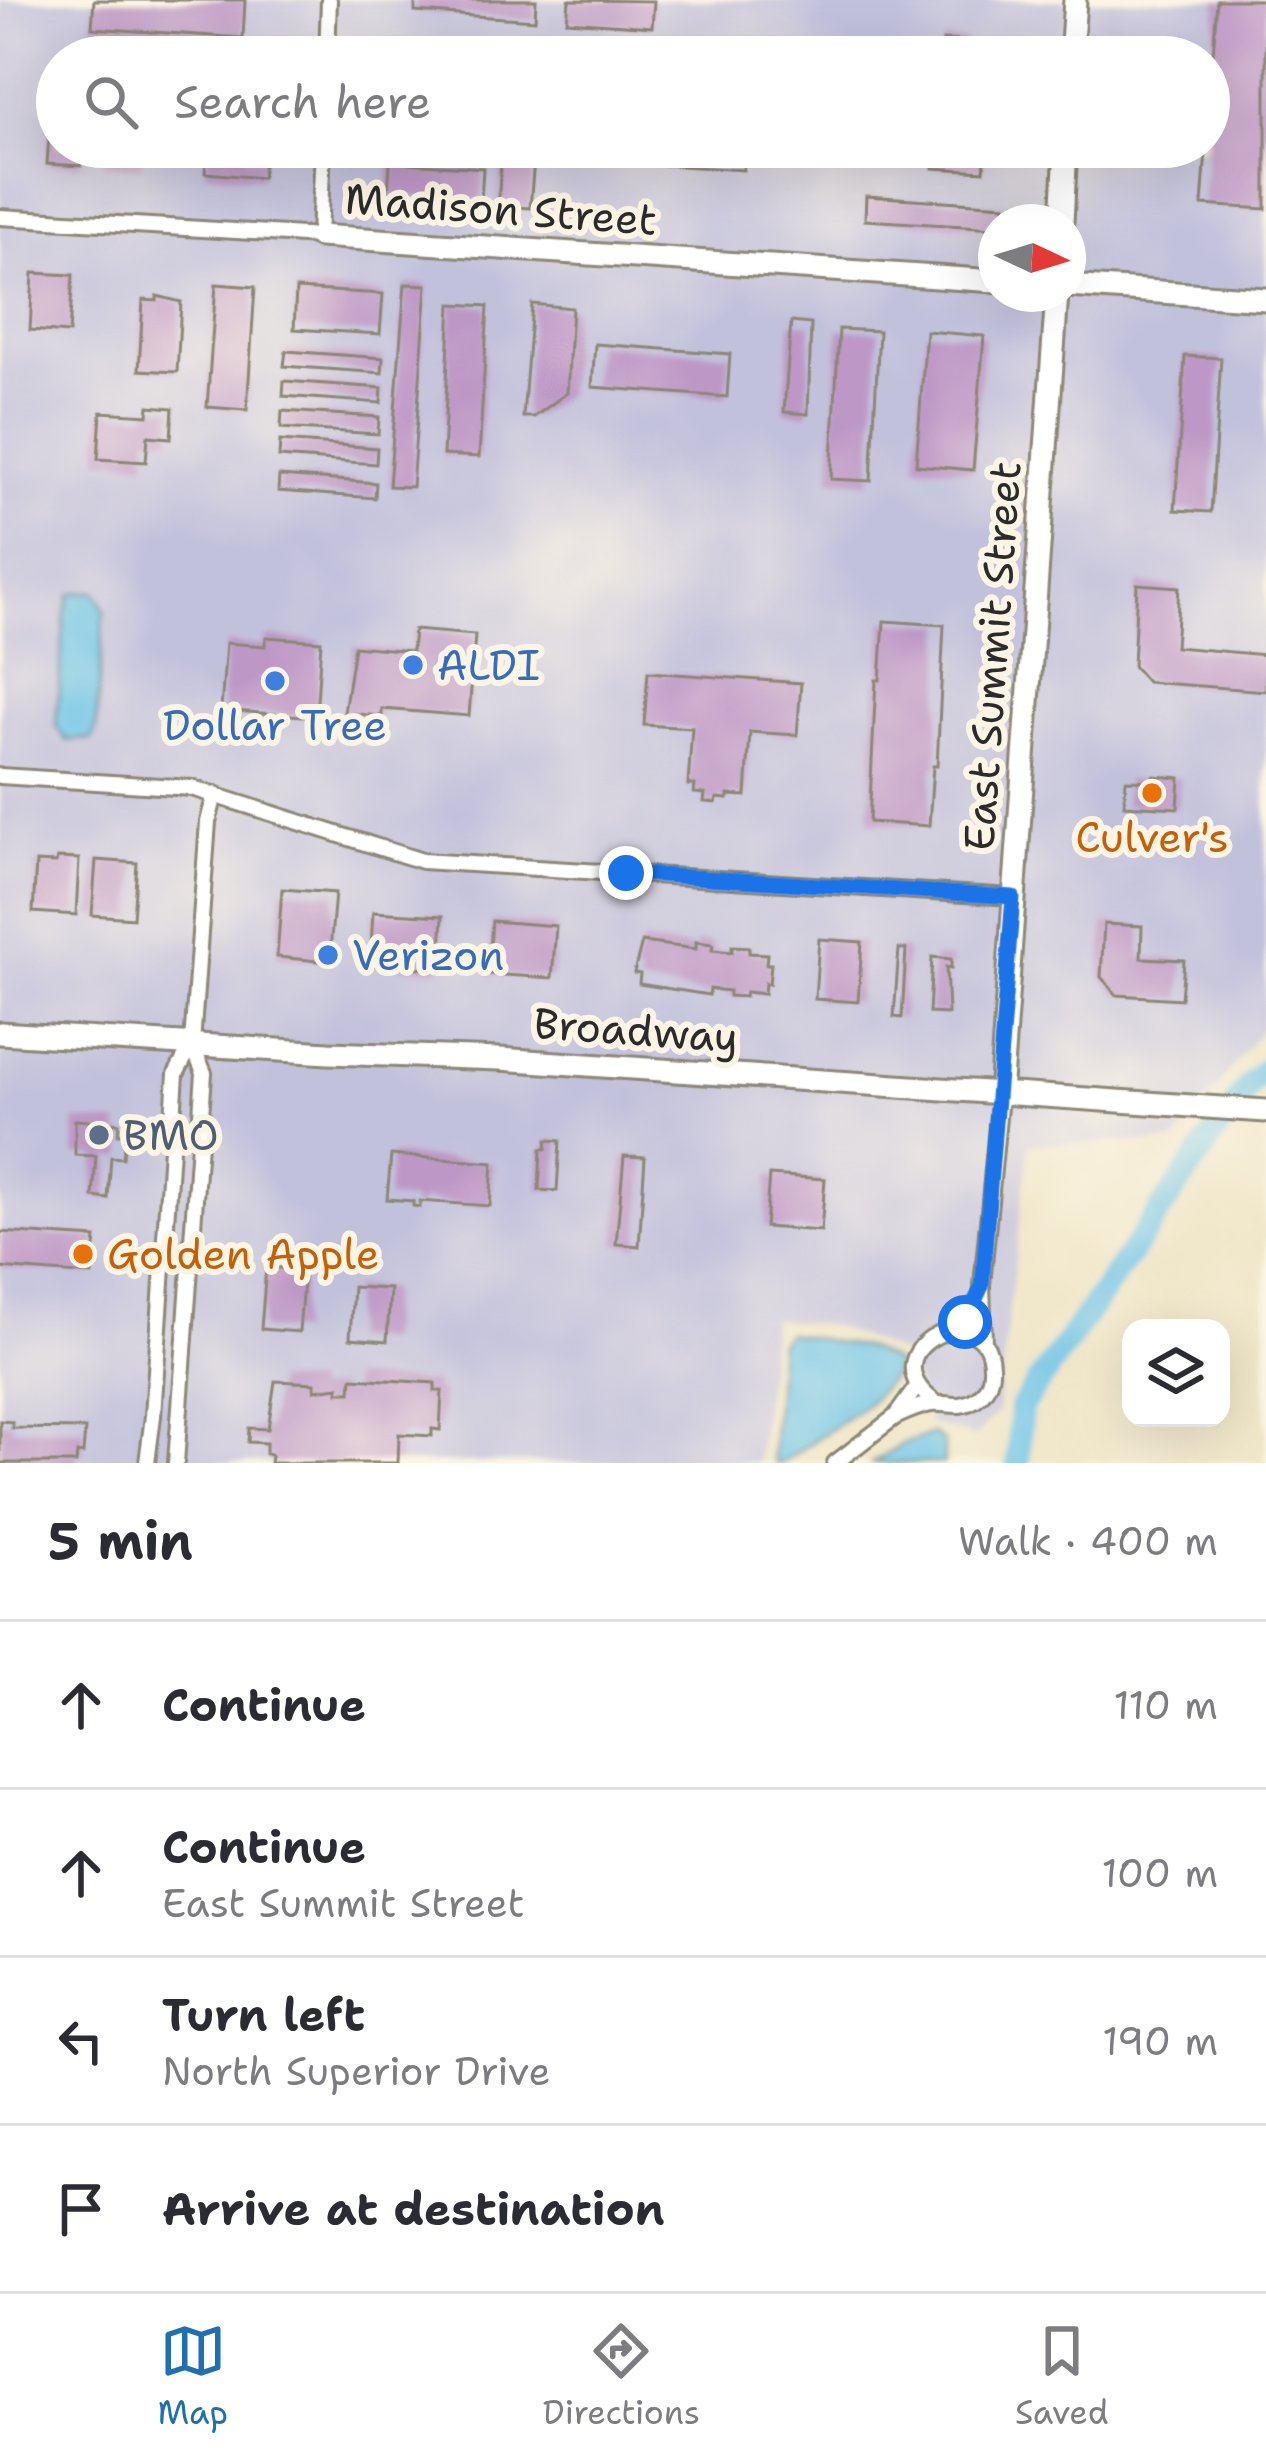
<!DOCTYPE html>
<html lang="en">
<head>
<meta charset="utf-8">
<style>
	body { margin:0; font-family:"Shantell Sans",sans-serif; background:#f7f7f7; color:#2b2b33 }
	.controls { position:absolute; right:36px; bottom:36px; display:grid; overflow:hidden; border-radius:24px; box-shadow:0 12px 48px #0002 }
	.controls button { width:108px; height:108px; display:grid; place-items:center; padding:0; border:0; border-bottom:3px solid #e1e1e2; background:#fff; color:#2b2b33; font:60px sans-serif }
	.compass { position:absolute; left:978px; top:204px; width:108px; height:108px; border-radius:50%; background:#fff; box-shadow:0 12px 48px #0002; rotate:94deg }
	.stop { position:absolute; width:36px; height:36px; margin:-27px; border:9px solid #1a73e8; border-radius:50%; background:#fff }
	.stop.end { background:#1a73e8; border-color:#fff; box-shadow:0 3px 12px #0008 }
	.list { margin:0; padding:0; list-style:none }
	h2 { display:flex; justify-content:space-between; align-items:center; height:156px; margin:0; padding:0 48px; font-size:51px }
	h2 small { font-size:39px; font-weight:400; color:#7c7c81 }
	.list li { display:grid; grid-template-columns:78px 1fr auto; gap:36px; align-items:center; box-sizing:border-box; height:168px; padding:0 48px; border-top:3px solid #e1e1e2 }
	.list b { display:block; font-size:45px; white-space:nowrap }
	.list p { margin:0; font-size:39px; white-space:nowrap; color:#7c7c81 }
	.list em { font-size:39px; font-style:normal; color:#7c7c81 }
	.icon { flex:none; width:66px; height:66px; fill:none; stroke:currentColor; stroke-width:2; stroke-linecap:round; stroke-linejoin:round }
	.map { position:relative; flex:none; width:1266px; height:1463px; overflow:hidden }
	.search { position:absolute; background:#fff; box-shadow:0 12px 48px #0002; left:36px; right:36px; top:36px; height:132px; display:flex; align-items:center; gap:30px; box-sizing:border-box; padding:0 42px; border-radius:66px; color:#7c7c81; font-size:45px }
	.sheet { height:828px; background:#fff }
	nav { display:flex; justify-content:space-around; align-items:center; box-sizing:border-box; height:168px; border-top:3px solid #e1e1e2; background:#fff; font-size:33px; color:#7c7c81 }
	nav a { display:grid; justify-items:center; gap:6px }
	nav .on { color:#1f6fb2 }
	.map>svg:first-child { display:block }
</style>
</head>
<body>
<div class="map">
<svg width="1266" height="1463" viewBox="0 0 1266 1463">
	<rect width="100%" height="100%" fill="#fcf5e5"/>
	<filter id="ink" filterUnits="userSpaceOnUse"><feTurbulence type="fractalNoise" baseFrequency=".00833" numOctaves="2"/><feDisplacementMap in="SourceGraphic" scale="24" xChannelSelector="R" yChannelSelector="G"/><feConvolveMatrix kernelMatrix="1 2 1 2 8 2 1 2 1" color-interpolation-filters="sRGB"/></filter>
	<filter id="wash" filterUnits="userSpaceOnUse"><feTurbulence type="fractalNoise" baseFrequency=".004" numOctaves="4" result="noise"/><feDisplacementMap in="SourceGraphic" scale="48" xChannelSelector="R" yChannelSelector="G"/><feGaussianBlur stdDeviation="2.7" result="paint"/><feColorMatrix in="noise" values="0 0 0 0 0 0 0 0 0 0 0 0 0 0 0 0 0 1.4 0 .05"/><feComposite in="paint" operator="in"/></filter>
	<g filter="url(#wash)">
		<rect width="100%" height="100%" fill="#ede3c2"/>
		<path fill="#c2c1dc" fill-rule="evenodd" d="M0 0H1266V1023L1175 1142 1029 1144 997 1412 975 1437 929 1423 908 1357 834 1326 772 1319 757 1463H0ZM57 57H1209V147H57ZM996 222H1068V294H996Z"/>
		<path fill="#6ac3e7" stroke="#4a7789" stroke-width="3" d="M79 592H95L104 610 96 728 92 739 66 740 56 726 65 612 71 594Z
			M787 1333 867 1348 894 1362 896 1372 867 1404 781 1463H775L772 1454 779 1342Z
			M933 1434 944 1442V1463H872L905 1443Z"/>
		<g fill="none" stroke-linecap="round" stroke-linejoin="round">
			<path stroke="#6ac3e7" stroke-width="24" d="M1018 1463 1021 1407 1251 1083 1266 1069"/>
		</g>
		<g id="blocks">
			<path fill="#bd98c6" d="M94 0H245L243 38 92 28Z
				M415 0H536L535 20 415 12Z
				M569 0 654 1 652 27 567 21Z
				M1217 0H1266V209L1202 205Z
				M943 40 967 41 966 57H941Z
				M389 42 440 46 439 57H373V46L389 47Z
				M54 68H57V147H83L81 166 47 164Z
				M106 147H143L141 168 105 165Z
				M207 147H247L246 158 264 159 262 178 205 173Z
				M502 147H535L530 208 498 206Z
				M601 147H745L743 170 600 161Z
				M935 147H986L984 171 933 168Z
				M390 162 483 168 481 201 388 195Z
				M866 196 1005 205 1004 222H996V228L865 220Z
				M33 273 73 275 69 333 30 330Z
				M216 284 255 287 247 410 207 407Z
				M405 284 427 285 412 487 389 486Z
				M296 289 383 294 380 334 294 329Z
				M157 296 181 302 177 372 139 370 143 300 157 301Z
				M451 304 488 306 479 457 443 455Z
				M532 304 572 308 567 393 534 417H523Z
				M791 322 811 324 808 414 784 412Z
				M839 329 879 331 871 481 831 479Z
				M926 331 984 336 973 470 916 465Z
				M595 344 730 354 727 397 592 387Z
				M286 351 383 358 382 373 284 366Z
				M1185 356 1221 358 1211 512 1175 510Z
				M284 381 382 388 381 403 283 396Z
				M149 406 173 408 171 438 148 436 146 462 98 459 101 412 148 415Z
				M282 411 379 417 378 434 281 428Z
				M280 441 377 448 376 464 279 457Z
				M279 476 376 483 375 498 278 491Z
				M1137 584 1179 587 1175 647 1266 655V691L1147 682 1133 666Z
				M884 621 944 625 937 766H933L929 826 869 822 876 680H880Z
				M414 630 475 635 469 716 382 709V716L344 713 354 646 412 651Z
				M266 637 321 641 316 717 221 710 226 643 265 646Z
				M648 672 801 683 797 735 750 732 746 796 728 795V799L717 798 716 803 704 802 705 794 694 793 695 785H688L692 728 644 725Z
				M1153 776 1180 778 1178 808 1124 805 1126 780 1153 781Z
				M57 858 79 859 76 915 33 912 36 862 56 863Z
				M96 860 137 863 133 918 92 915Z
				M282 889 335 893 329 962 277 957Z
				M373 912 443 916 440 969 370 965Z
				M492 921 556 926 552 978 488 974Z
				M1104 924 1142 926 1141 958 1184 960 1181 999 1117 995 1101 977Z
				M819 939 862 942 858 1002 815 999Z
				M642 942 696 949V942L713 944 712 950 732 952V946L749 947V953L767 954 766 964H771L769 984 765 983 764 994 746 992 745 997 729 996V991L710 989 709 995 639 984 640 974 634 973Z
				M899 949H906L902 1018 894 1017Z
				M932 957 951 959V968L946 967 948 1014 929 1013Z
				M75 1120 119 1123 118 1134H125L123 1158 111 1157 108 1199 93 1197 96 1156 75 1155Z
				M547 1140 560 1141 557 1191 539 1190 541 1149H546Z
				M391 1155 493 1163 490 1206 420 1201V1207L413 1206V1201L387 1199Z
				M624 1156 645 1157 639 1246 616 1244Z
				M769 1175 825 1179 821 1231 765 1227Z
				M0 1232 96 1238 92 1275 0 1268Z
				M266 1267 304 1270 299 1332 261 1329Z
				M353 1287 390 1289 387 1341 350 1338Z
				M352 1378 435 1383V1391H442L440 1430 432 1429V1436L399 1434 398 1463H270L271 1455 266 1454V1443L248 1442 249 1428 268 1429 275 1381 315 1383V1390L339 1387 338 1392H351Z
				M0 1421 12 1422V1428L85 1429 83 1454 77 1453 76 1463H0Z"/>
		</g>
	</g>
	<g filter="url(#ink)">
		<use href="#blocks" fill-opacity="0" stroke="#8c8776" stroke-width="3"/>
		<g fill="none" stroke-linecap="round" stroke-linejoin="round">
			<g stroke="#8c8776" stroke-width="20">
				<path id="street" d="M327 57 329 0
					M0 217 319 236 323 147
					M0 776 192 788 422 861 1013 897
					M984 1342 982 1285 1000 1096
					M895 1417C906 1412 918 1406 931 1404 947 1402 960 1410 976 1399 987 1391 992 1379 991 1366 989 1291 862 1350 936 1403
					M147 1463 153 1416 176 1074 192 1044 208 822 215 794
					M176 1463 204 1073 192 1044
					M835 1463 895 1417 918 1385"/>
			</g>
			<g stroke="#8c8776" stroke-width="27">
				<path id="secondary" d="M1071 57 1075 0
					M1062 222 1066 147
					M319 236 996 281
					M1068 286 1266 299
					M1000 1096 1057 294"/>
			</g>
			<g stroke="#8c8776" stroke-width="27">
				<path id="primary" d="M0 1033 329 1053 499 1059 1266 1111"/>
			</g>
			<use href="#street" stroke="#fff" stroke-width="14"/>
			<use href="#secondary" stroke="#fff" stroke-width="21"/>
			<use href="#primary" stroke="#fff" stroke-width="21"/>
		</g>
	</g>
	<g fill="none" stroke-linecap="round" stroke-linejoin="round" filter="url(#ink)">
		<path stroke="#1a73e8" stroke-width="15" d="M626 873 1013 897 982 1286 965 1322"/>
	</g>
	<g fill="#3f7fe0" stroke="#fcf5e5" stroke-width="4.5">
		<circle cx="413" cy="665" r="12"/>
		<circle cx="275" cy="681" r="12"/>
		<circle cx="328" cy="955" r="12"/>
	</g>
	<g fill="#e8710a" stroke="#fcf5e5" stroke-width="4.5">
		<circle cx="1152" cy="793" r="12"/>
		<circle cx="83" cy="1254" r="12"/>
	</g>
	<circle fill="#5c6f8a" stroke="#fcf5e5" stroke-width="4.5" cx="99" cy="1135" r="12"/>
	<g text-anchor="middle" stroke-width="12" stroke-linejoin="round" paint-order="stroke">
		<g font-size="42" fill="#2b2b2b" stroke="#fcf5e5">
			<text transform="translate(501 209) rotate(4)" y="15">Madison Street</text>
			<text transform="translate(992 656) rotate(-86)" y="15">East Summit Street</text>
			<text transform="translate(636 1030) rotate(4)" y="15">Broadway</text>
		</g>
		<g font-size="42" fill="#366cbe" stroke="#fcf5e5" text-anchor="start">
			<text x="437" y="680">ALDI</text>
			<text x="275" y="740" text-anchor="middle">Dollar Tree</text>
			<text x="352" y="970">Verizon</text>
		</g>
		<g font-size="42" fill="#c56008" stroke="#fcf5e5">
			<text x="1152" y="852">Culver's</text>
			<text x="107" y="1269" text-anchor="start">Golden Apple</text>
		</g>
		<g font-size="42" fill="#4e5e75" stroke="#fcf5e5" text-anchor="start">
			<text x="123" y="1150">BMO</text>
		</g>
	</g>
</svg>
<div class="controls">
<button><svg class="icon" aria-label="layers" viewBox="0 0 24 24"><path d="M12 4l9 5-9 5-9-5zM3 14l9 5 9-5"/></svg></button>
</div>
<svg class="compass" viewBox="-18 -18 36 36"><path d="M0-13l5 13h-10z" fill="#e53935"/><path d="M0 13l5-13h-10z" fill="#7c7c81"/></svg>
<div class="stop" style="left:965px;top:1322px"></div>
<div class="stop end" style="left:626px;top:873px"></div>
<div class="search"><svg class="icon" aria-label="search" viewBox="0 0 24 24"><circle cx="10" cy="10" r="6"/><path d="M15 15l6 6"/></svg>Search here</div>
</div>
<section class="sheet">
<h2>5 min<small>Walk · 400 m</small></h2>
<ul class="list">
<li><svg class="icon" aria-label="ahead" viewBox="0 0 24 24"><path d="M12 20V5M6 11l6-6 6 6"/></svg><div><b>Continue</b></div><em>110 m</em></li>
<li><svg class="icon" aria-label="ahead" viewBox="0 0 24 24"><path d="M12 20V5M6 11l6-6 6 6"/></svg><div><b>Continue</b><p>East Summit Street</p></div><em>100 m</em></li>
<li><svg class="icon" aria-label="left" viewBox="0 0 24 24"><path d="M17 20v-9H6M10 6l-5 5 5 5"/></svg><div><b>Turn left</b><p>North Superior Drive</p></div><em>190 m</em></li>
<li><svg class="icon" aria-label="arrive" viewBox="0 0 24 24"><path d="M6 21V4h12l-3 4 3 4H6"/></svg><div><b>Arrive at destination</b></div></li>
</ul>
</section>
<nav>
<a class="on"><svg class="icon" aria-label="map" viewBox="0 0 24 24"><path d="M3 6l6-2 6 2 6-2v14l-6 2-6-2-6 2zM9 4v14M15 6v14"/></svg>Map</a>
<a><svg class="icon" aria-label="directions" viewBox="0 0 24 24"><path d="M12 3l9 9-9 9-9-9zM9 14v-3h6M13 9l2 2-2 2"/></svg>Directions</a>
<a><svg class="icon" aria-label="saved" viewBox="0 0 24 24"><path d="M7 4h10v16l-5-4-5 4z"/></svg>Saved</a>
</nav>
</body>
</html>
